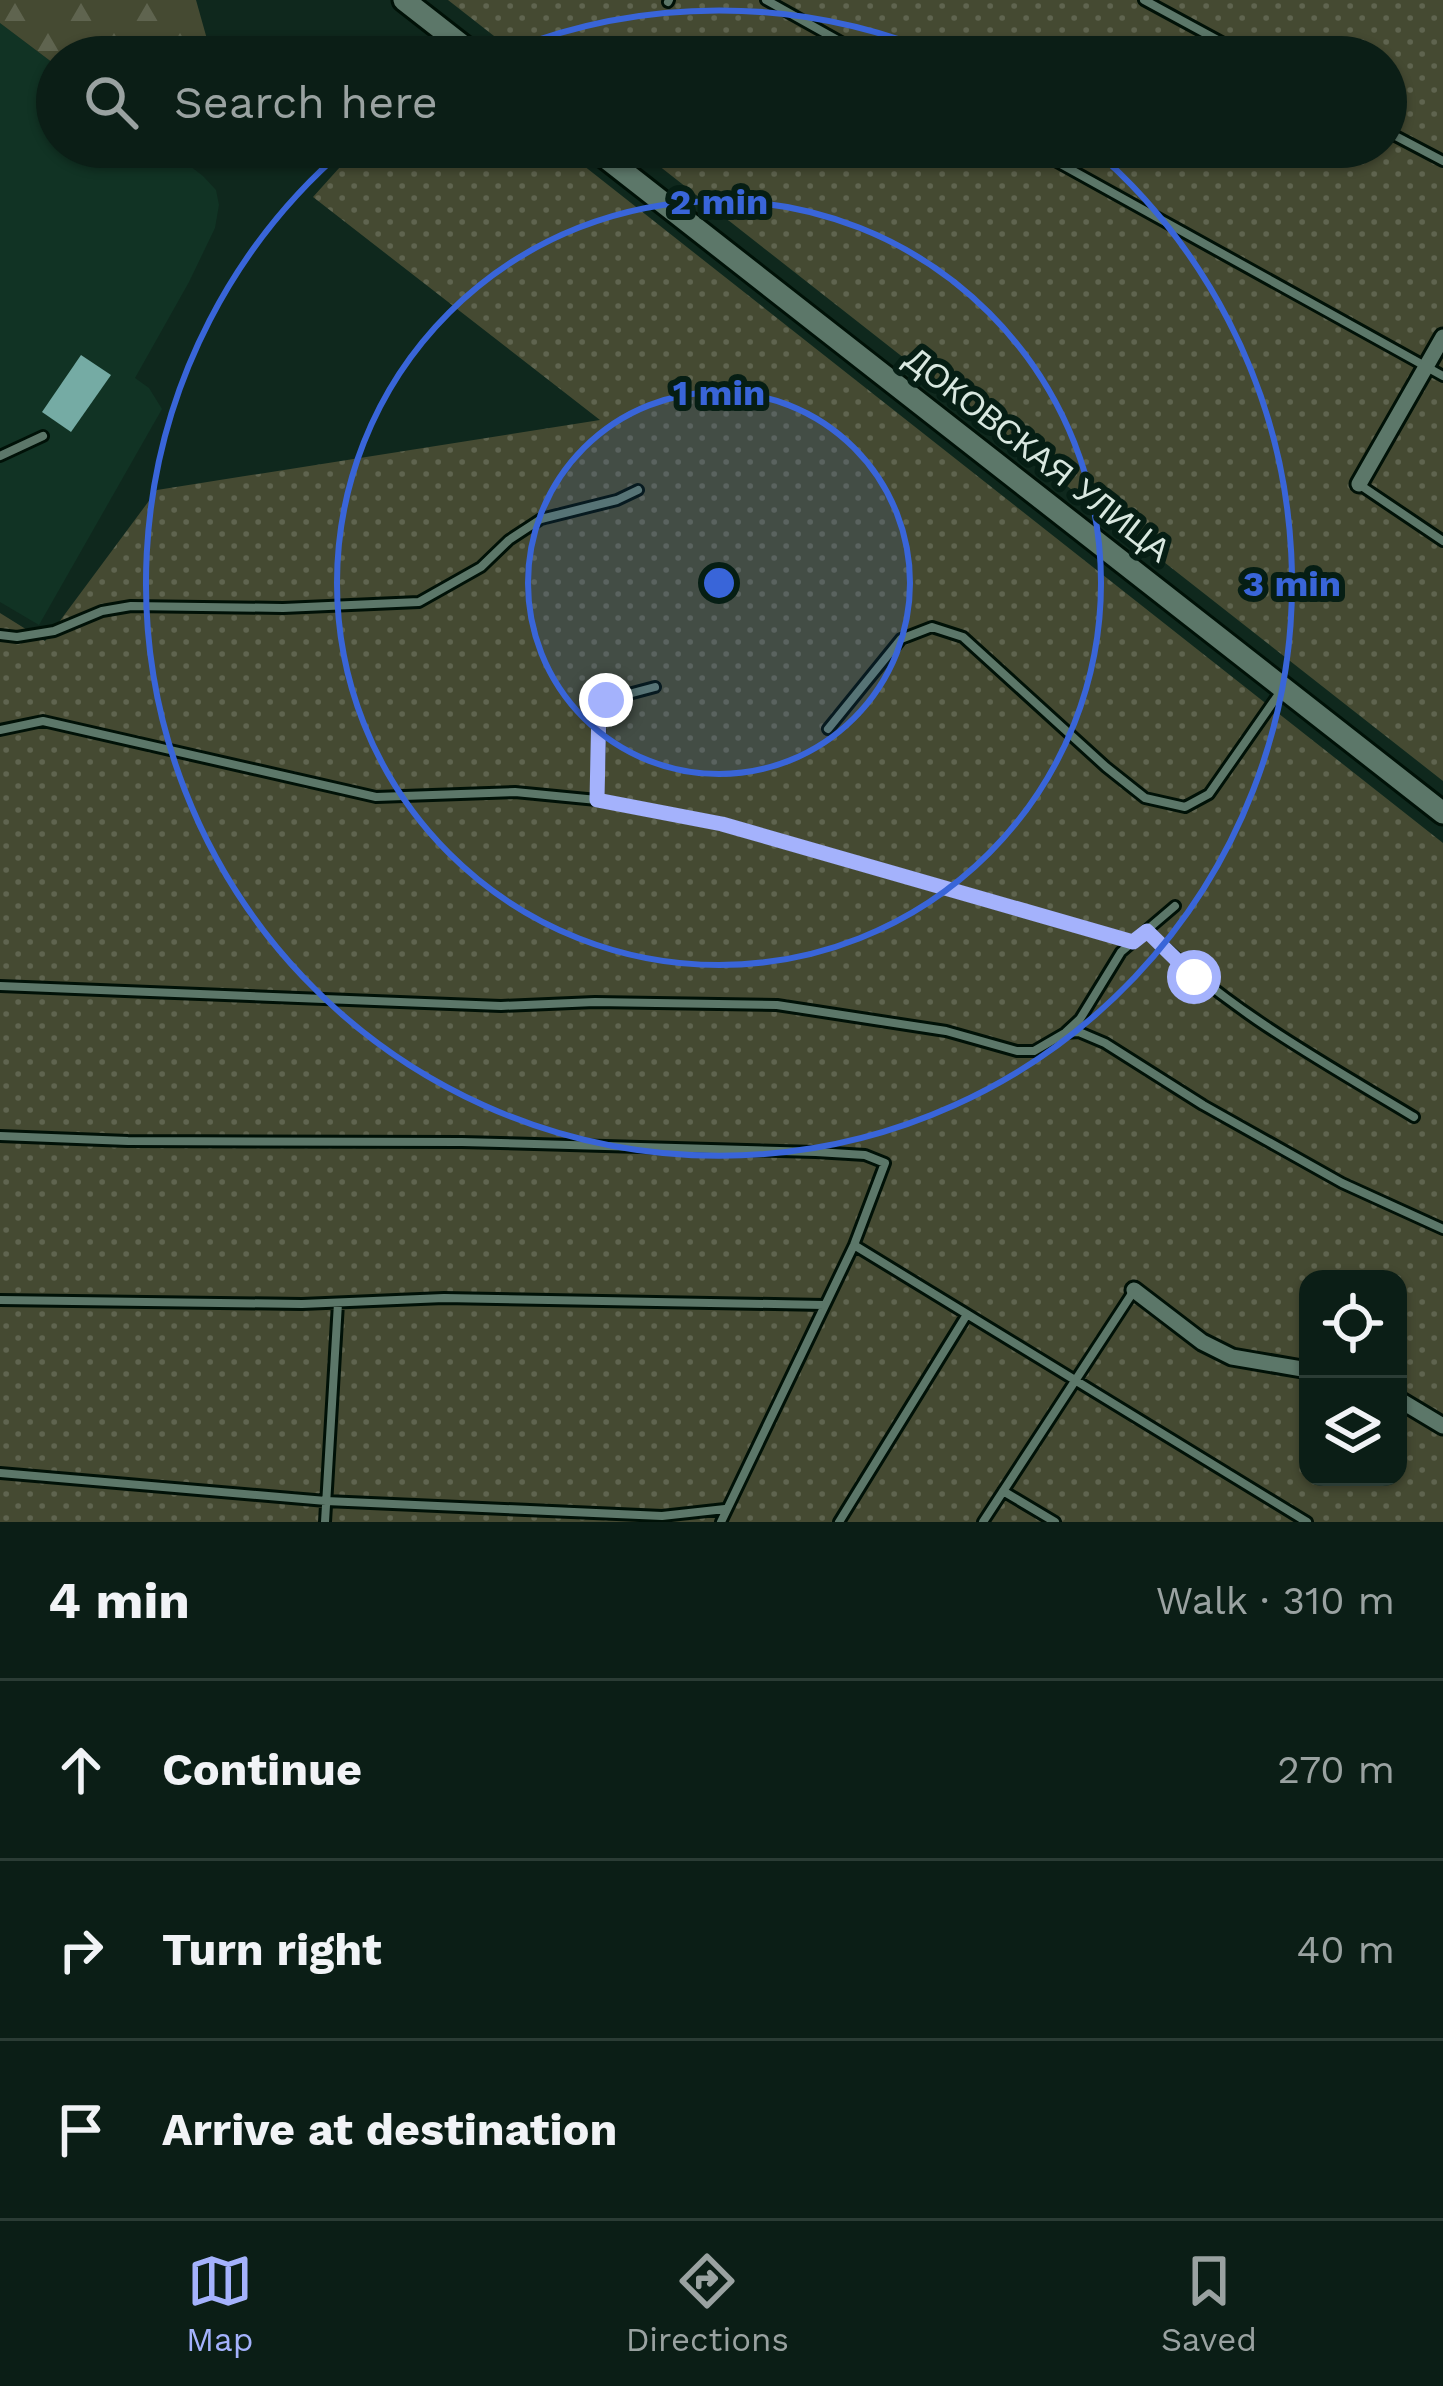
<!DOCTYPE html>
<html lang="en">
<head>
<meta charset="utf-8">
<style>
	body { margin:0; font-family:"Work Sans",sans-serif; background:#14271f; color:#f1f3f6 }
	.controls { position:absolute; right:36px; bottom:36px; display:grid; overflow:hidden; border-radius:24px; box-shadow:0 3px 9px #0004 }
	.controls button { width:108px; height:108px; display:grid; place-items:center; padding:0; border:0; border-bottom:3px solid #2b3c35; background:#0b1e16; color:#f1f3f6; font:60px sans-serif }
	.stop { position:absolute; width:36px; height:36px; margin:-27px; border:9px solid #a4b2fc; border-radius:50%; background:#fff }
	.stop.end { background:#a4b2fc; border-color:#fff; box-shadow:0 3px 12px #0008 }
	.list { margin:0; padding:0; list-style:none }
	h2 { display:flex; justify-content:space-between; align-items:center; height:156px; margin:0; padding:0 48px; font-size:51px }
	h2 small { font-size:39px; font-weight:400; color:#9aa2a1 }
	.list li { display:grid; grid-template-columns:78px 1fr auto; gap:36px; align-items:center; box-sizing:border-box; height:180px; padding:0 48px; border-top:3px solid #2b3c35 }
	.list b { display:block; font-size:45px; white-space:nowrap }
	.list em { font-size:39px; font-style:normal; color:#9aa2a1 }
	.icon { flex:none; width:66px; height:66px; fill:none; stroke:currentColor; stroke-width:2; stroke-linecap:round; stroke-linejoin:round }
	.map { position:relative; flex:none; width:1443px; height:1522px; overflow:hidden }
	.search { position:absolute; background:#0b1e16; box-shadow:0 3px 9px #0004; left:36px; right:36px; top:36px; height:132px; display:flex; align-items:center; gap:30px; box-sizing:border-box; padding:0 42px; border-radius:66px; color:#9aa2a1; font-size:45px }
	.sheet { height:696px; background:#0b1e16 }
	nav { display:flex; justify-content:space-around; align-items:center; box-sizing:border-box; height:168px; border-top:3px solid #2b3c35; background:#0b1e16; font-size:33px; color:#9aa2a1 }
	nav a { display:grid; justify-items:center; gap:6px }
	nav .on { color:#a4b2fc }
	.map>svg:first-child { display:block }
</style>
</head>
<body>
<div class="map">
<svg width="1443" height="1522" viewBox="0 0 1443 1522">
	<defs>
		<pattern id="forest-firs" width="22" height="20" patternUnits="userSpaceOnUse" patternTransform="scale(3)"><rect width="22" height="20" fill="#454a32"/><path d="M5 1l3.5 6h-7zM16 11l3.5 6h-7z" fill="#5f644f"/></pattern>
		<pattern id="garden-dots" width="8" height="8" patternUnits="userSpaceOnUse" patternTransform="scale(3)"><rect width="8" height="8" fill="#454a32"/><path d="M2 2h.1M6 6h.1" fill="none" stroke="#5f644f" stroke-width="1.8" stroke-linecap="round"/></pattern>
	</defs>
	<rect width="100%" height="100%" fill="#0f281d"/>
	<path fill="#113324" d="M0 23 57 66V147H165L203 176 216 190 219 205 215 228 189 282 135 378 149 388 162 409 39 625 0 602Z"/>
	<path fill="url(#forest-firs)" d="M0 0H196L212 57H57V66L0 23Z"/>
	<path fill="url(#garden-dots)" fill-rule="evenodd" d="M448 0H1443V781L635 147H1386V57H521Z
		M358 147H560L1443 843V1522H0V613L45 641 157 490 600 420 313 197ZM1308 1279H1398V1477H1308Z"/>
	<path fill="#75aba4" d="M81 355 111 375 71 432 42 412Z"/>
	<g fill="none" stroke-linecap="round" stroke-linejoin="round">
		<g stroke="#001107" stroke-width="14">
			<path id="lane" d="M766 0 868 57
				M1144 0 1249 57
				M668 2 669 0
				M1386 131 1443 161
				M1030 147 1443 376
				M0 456 43 436
				M1360 485 1443 541
				M0 635 17 637 54 631 102 611 131 606 283 608 419 602 481 567 509 540 541 519 617 500 638 490
				M828 729 901 639 932 627 963 637 1106 767 1145 798 1185 807 1209 794 1283 688
				M0 730 43 721 376 797 515 792 597 800 722 824 1133 942
				M597 800 600 706 606 700 655 687
				M1147 931C1229 1011 1318 1059 1414 1117
				M0 986 501 1006 595 1002 777 1005 946 1031 1017 1051H1034L1065 1033 1079 1032 1105 1043 1203 1105 1342 1183 1443 1229
				M1066 1032 1080 1019 1121 952 1175 906
				M0 1136 128 1141 462 1142 816 1152 865 1155 885 1163 854 1245 721 1522
				M854 1245 1307 1522
				M0 1300 302 1304 444 1298 824 1305
				M0 1473 326 1501 662 1516 725 1509
				M1003 1491 1055 1522
				M325 1522 338 1303
				M839 1522 966 1316
				M983 1522 1133 1292"/>
		</g>
		<g stroke="#001107" stroke-width="21">
			<path id="street" d="M1359 484 1443 337
				M1134 1290 1202 1342 1232 1357 1308 1370
				M1398 1399 1443 1426"/>
		</g>
		<g stroke="#001107" stroke-width="27">
			<path id="secondary" d="M404 0 477 57
				M592 147 1443 813"/>
		</g>
		<use href="#lane" stroke="#5c7769" stroke-width="8"/>
		<use href="#street" stroke="#5c7769" stroke-width="15"/>
		<use href="#secondary" stroke="#5c7769" stroke-width="21"/>
	</g>
	<g fill="none" stroke-linecap="round" stroke-linejoin="round">
		<path stroke="#a4b2fc" stroke-width="15" d="M606 700 599 706 597 800 722 824 1133 942 1147 931 1194 977"/>
	</g>
	<circle cx="719" cy="583" r="191" fill="#3965d9" fill-opacity=".12"/>
	<g fill="none" stroke="#3965d9" stroke-width="6">
		<circle cx="719" cy="583" r="191"/>
		<circle cx="719" cy="583" r="382"/>
		<path d="M495 56A573 573 0 0 1 943 56M1091 147A573 573 0 1 1 347 147"/>
	</g>
	<g text-anchor="middle" stroke-width="12" stroke-linejoin="round" paint-order="stroke">
		<g font-size="33" fill="#d9e8e0" stroke="#061e14">
			<text transform="translate(1038 454) rotate(38)" y="12">ДОКОВСКАЯ УЛИЦА</text>
		</g>
	</g>
	<circle cx="719" cy="583" r="18" fill="#3965d9" stroke="#061e14" stroke-width="6"/>
	<g font-size="36" text-anchor="middle" font-weight="bold" fill="#3965d9" stroke="#061e14" stroke-width="12" stroke-linejoin="round" paint-order="stroke">
		<text x="719" y="214">2 min</text>
		<text x="719" y="405">1 min</text>
		<text x="1292" y="596">3 min</text>
	</g>
</svg>
<div class="controls">
<button><svg class="icon" aria-label="locate" viewBox="0 0 24 24"><circle cx="12" cy="12" r="6"/><path d="M12 2v4M12 18v4M2 12h4M18 12h4"/></svg></button>
<button><svg class="icon" aria-label="layers" viewBox="0 0 24 24"><path d="M12 4l9 5-9 5-9-5zM3 14l9 5 9-5"/></svg></button>
</div>
<div class="stop" style="left:1194px;top:977px"></div>
<div class="stop end" style="left:606px;top:700px"></div>
<div class="search"><svg class="icon" aria-label="search" viewBox="0 0 24 24"><circle cx="10" cy="10" r="6"/><path d="M15 15l6 6"/></svg>Search here</div>
</div>
<section class="sheet">
<h2>4 min<small>Walk · 310 m</small></h2>
<ul class="list">
<li><svg class="icon" aria-label="ahead" viewBox="0 0 24 24"><path d="M12 20V5M6 11l6-6 6 6"/></svg><div><b>Continue</b></div><em>270 m</em></li>
<li><svg class="icon" aria-label="right" viewBox="0 0 24 24"><path d="M7 20v-9h11M14 6l5 5-5 5"/></svg><div><b>Turn right</b></div><em>40 m</em></li>
<li><svg class="icon" aria-label="arrive" viewBox="0 0 24 24"><path d="M6 21V4h12l-3 4 3 4H6"/></svg><div><b>Arrive at destination</b></div></li>
</ul>
</section>
<nav>
<a class="on"><svg class="icon" aria-label="map" viewBox="0 0 24 24"><path d="M3 6l6-2 6 2 6-2v14l-6 2-6-2-6 2zM9 4v14M15 6v14"/></svg>Map</a>
<a><svg class="icon" aria-label="directions" viewBox="0 0 24 24"><path d="M12 3l9 9-9 9-9-9zM9 14v-3h6M13 9l2 2-2 2"/></svg>Directions</a>
<a><svg class="icon" aria-label="saved" viewBox="0 0 24 24"><path d="M7 4h10v16l-5-4-5 4z"/></svg>Saved</a>
</nav>
</body>
</html>
